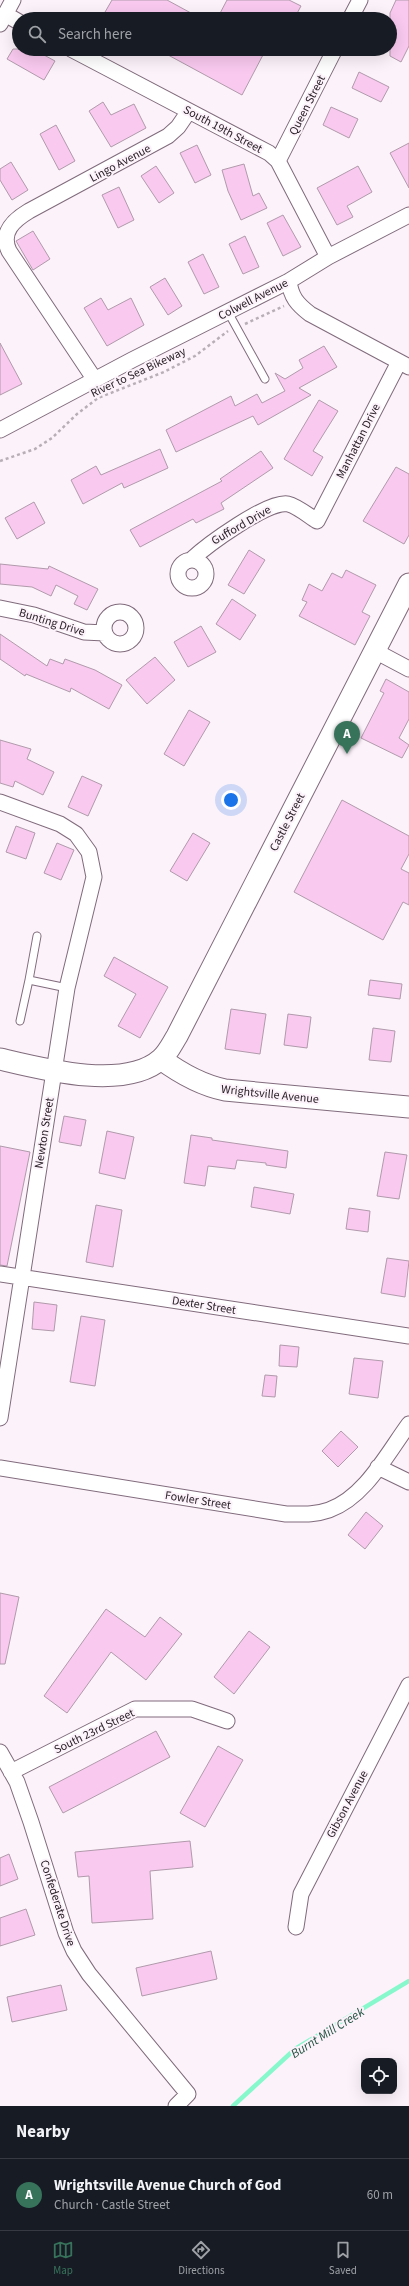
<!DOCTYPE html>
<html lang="en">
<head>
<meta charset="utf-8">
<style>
	body { margin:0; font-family:"Source Sans 3",sans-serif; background:#242831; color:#f1f3f6 }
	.controls { position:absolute; right:12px; bottom:12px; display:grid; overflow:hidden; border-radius:8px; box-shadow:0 4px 16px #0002 }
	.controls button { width:36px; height:36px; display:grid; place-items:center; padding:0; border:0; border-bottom:1px solid #363941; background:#171b24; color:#f1f3f6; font:20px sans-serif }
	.you { position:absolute; left:231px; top:800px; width:14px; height:14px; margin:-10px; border:3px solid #fff; border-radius:50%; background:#1a73e8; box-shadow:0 0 0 6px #1a73e833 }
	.badge { display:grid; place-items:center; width:26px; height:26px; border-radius:50%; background:#37725b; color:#fff; font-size:13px; font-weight:700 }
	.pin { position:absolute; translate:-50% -33px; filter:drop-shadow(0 1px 2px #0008) }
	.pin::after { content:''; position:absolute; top:21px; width:14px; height:12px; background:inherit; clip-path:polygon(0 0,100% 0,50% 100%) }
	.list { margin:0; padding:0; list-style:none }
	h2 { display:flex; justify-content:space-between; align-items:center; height:52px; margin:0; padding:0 16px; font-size:17px }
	h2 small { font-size:13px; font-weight:400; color:#9ea1a6 }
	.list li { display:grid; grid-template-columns:26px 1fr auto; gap:12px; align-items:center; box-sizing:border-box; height:72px; padding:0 16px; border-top:1px solid #363941 }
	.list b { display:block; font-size:15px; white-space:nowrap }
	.list p { margin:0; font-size:13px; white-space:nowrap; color:#9ea1a6 }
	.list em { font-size:13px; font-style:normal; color:#9ea1a6 }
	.icon { flex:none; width:22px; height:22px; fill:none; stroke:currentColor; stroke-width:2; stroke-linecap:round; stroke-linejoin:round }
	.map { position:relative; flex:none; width:409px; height:2106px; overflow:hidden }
	.search { position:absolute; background:#171b24; box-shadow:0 4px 16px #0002; left:12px; right:12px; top:12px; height:44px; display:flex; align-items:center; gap:10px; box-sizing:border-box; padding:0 14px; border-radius:22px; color:#9ea1a6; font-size:15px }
	.sheet { height:124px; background:#171b24 }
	nav { display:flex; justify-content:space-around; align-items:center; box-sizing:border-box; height:56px; border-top:1px solid #363941; background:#171b24; font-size:11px; color:#9ea1a6 }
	nav a { display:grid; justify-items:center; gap:2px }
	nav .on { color:#37725b }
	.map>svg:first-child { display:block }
</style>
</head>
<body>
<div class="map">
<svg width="409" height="2106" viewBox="0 0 409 2106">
	<rect width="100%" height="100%" fill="#fcf2fa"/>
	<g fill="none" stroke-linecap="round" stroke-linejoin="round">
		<path stroke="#86f8cc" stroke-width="4.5" d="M233 2106 295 2049 409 1981"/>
	</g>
	<path fill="#f9c9ef" stroke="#b09aab" d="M112 0H167L202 19H101Z
		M227 0H289L301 6 294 19H217Z
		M396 0H409V46L401 62 390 56V13Z
		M13 49H33L55 61 44 80 7 59Z
		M157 49H257L264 53 242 95Z
		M359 72 389 87 381 102 352 88Z
		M103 102 111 115 134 104 146 128 111 147 89 111Z
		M331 107 358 119 349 138 323 125Z
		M56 125 75 161 59 170 40 134Z
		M409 143V188L390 153Z
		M197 145 211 175 195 183 180 153Z
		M11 162 28 190 12 200 0 180V169Z
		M244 164 253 196 259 193 267 208 241 220 228 191 222 170Z
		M156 166 174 193 159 203 141 176Z
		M358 166 372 192 347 206 353 217 337 225 317 188Z
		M119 187 134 220 118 228 102 195Z
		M283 215 301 247 283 256 267 223Z
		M33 231 50 259 33 270 16 241Z
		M245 236 259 267 243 274 229 244Z
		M203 254 219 287 204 294 188 262Z
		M165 278 182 306 168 315 150 287Z
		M101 298 108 310 131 298 144 325 107 346 84 308Z
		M0 343 22 384 0 395Z
		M324 346 337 367 299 388 311 395 258 425 253 416 176 452 166 430 231 396 235 406 257 394 262 403 285 391 275 373 285 379 303 368 299 360Z
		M319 400 338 411 313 451 323 457 312 476 284 459Z
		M160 449 168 468 124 488 122 483 83 504 71 480 96 466 101 475Z
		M261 451 273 468 221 503 224 509 196 523 193 519 140 547 130 530 222 481 220 479Z
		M396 467 409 474V535L404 544 363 521Z
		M34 502 45 523 17 539 5 518Z
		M249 550 265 560 244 594 228 585Z
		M0 564 48 569 49 566 98 589 87 610 74 604 78 596 56 585 51 596 32 587 0 584Z
		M346 570 376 585 362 612 370 616 355 645 299 616 307 602 302 600 309 584 322 591 332 573 342 578Z
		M232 599 256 615 240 640 216 624Z
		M201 626 216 652 188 667 174 642Z
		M0 634 47 666 50 659 63 664 65 659 95 670 122 685 109 709 71 688 70 692 26 674 25 676 0 659Z
		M155 657 175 680 147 704 126 680Z
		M386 679 409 692V719L399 738 409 745 402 758 361 738 384 693 380 691Z
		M189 710 210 722 184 766 164 754Z
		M0 740 31 749 27 759 54 772 43 795 15 781 13 787 0 783Z
		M82 776 102 785 88 816 68 807Z
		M342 800 409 836V854L401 869 409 873V905L403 902 383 940 294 892Z
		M16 826 35 833 26 859 6 852Z
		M193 833 210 843 187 881 170 871Z
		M57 843 74 850 61 880 44 873Z
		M114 957 168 987 140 1038 118 1026 136 994 104 976Z
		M370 980 402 984 400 999 368 995Z
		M231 1009 266 1014 260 1054 225 1049Z
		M288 1014 311 1017 307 1048 284 1045Z
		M373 1028 395 1031 391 1062 369 1060Z
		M64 1116 86 1120 81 1146 59 1142Z
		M107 1131 134 1137 125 1179 99 1173Z
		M191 1135 212 1138V1140L288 1151 286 1168 266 1165V1163L237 1160 235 1169 208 1166 205 1186 184 1183Z
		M0 1146 30 1152 7 1266 0 1265Z
		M385 1152 407 1155 399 1199 377 1196Z
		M254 1187 294 1194 290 1214 251 1207Z
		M96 1205 122 1210 113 1267 86 1262Z
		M349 1208 370 1211 368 1232 346 1229Z
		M387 1258 409 1261 405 1297 381 1293Z
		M34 1302 57 1305 54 1331 32 1329Z
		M81 1316 105 1320 95 1386 70 1382Z
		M280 1345 299 1347 297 1367 279 1366Z
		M354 1358 383 1361 378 1398 349 1394Z
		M265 1375 277 1376 275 1397 262 1396Z
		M341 1431 358 1447 338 1467 322 1451Z
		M366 1512 383 1526 365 1549 348 1535Z
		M0 1593 19 1597 5 1664H0Z
		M106 1609 145 1637 160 1617 182 1634 146 1680 111 1652 67 1713 44 1696Z
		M249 1631 270 1647 234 1694 214 1677Z
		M156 1731 170 1757 63 1813 49 1787Z
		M218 1746 243 1760 205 1827 180 1813Z
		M190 1841 193 1867 150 1871 153 1919 92 1923 89 1876 78 1877 75 1852Z
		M9 1854 18 1879 0 1886V1858Z
		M26 1909 35 1935 0 1946V1918Z
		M211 1951 217 1979 142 1996 136 1968Z
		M61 1985 67 2010 12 2022 7 1997Z"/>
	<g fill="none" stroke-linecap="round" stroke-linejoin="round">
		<g stroke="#806b7c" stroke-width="9">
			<path id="lane" d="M228 312 265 379
				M29 980 37 936
				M20 1021 29 980 67 988"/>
		</g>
		<g stroke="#806b7c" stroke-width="17">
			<path id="street" d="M5 14 19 22
				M350 19 360 0
				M0 24 13 0
				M71 49 269 153 278 161 328 257
				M278 161 335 49
				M289 281C291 297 297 304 310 314L409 367
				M95 380 9 251C0 232 14 220 29 211L168 136 178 127 189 111
				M0 430 132 360 289 281 328 257 409 215
				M191 560C206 546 268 500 288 504 297 506 309 516 317 521L399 362
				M178 574a14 14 0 1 1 28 0a14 14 0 1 1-28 0Z
				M0 608 34 615 84 632 105 633
				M104 628a16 16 0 1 1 32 0a16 16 0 1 1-32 0Z
				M375 651 409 669
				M0 802 60 824 76 834 89 852 94 877 67 988 0 1418
				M0 1274 409 1336
				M378 1467 409 1482
				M0 1468 286 1514C301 1514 315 1515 329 1510 365 1497 387 1454 409 1424
				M0 1752 17 1782 31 1822 66 1933 74 1951 89 1974 188 2094 176 2106
				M11 1772 135 1709H192L227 1721
				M296 1927 301 1894 409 1685"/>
		</g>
		<g stroke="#806b7c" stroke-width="23">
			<path id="secondary" d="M0 1059C42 1069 125 1091 161 1059 168 1053 172 1044 177 1036L409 584
				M161 1059C180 1073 201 1085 225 1090L409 1107"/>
		</g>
		<path stroke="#b8afb6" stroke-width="2.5" stroke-dasharray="3 3" stroke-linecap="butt" d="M245 324 284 306
			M0 461 35 449 52 438 77 414 98 398 164 372 195 356 228 331"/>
		<use href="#lane" stroke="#fff" stroke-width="7"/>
		<use href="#street" stroke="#fff" stroke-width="15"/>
		<use href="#secondary" stroke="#fff" stroke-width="21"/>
	</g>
	<g text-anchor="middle" stroke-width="4" stroke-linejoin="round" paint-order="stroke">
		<g font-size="12" fill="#2a2128" stroke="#fcf2fa">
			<text transform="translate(307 105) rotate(-63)" y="4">Queen Street</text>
			<text transform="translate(223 129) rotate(28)" y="4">South 19th Street</text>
			<text transform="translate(120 163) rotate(-28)" y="4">Lingo Avenue</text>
			<text transform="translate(253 299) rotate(-27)" y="4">Colwell Avenue</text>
			<text transform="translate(138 372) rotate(-25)" y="4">River to Sea Bikeway</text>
			<text transform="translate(358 441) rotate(-63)" y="4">Manhattan Drive</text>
			<text transform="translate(241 525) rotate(-30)" y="4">Gufford Drive</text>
			<text transform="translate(52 622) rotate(17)" y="4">Bunting Drive</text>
			<text transform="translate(287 822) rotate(-63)" y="4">Castle Street</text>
			<text transform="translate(270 1094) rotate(6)" y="4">Wrightsville Avenue</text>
			<text transform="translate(44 1133) rotate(-81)" y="4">Newton Street</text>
			<text transform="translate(204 1305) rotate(9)" y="4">Dexter Street</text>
			<text transform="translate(198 1500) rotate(9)" y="4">Fowler Street</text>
			<text transform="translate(94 1731) rotate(-26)" y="4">South 23rd Street</text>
			<text transform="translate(347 1804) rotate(-62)" y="4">Gibson Avenue</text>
			<text transform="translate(58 1903) rotate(72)" y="4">Confederate Drive</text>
		</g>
		<g font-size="13" font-style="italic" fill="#235342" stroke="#fcf2fa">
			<text transform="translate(327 2032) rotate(-32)" y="5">Burnt Mill Creek</text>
		</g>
	</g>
</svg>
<div class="controls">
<button><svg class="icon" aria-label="locate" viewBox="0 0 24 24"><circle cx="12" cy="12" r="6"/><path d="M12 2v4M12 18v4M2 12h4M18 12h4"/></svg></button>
</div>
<div class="you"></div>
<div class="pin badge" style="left:347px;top:754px">A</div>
<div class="search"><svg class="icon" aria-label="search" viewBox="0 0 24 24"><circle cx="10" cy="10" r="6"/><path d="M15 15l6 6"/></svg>Search here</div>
</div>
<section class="sheet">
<h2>Nearby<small></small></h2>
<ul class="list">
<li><span class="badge">A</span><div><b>Wrightsville Avenue Church of God</b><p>Church · Castle Street</p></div><em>60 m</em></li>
</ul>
</section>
<nav>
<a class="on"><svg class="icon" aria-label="map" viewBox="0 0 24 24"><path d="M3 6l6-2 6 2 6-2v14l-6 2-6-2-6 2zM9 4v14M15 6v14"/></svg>Map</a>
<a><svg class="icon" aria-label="directions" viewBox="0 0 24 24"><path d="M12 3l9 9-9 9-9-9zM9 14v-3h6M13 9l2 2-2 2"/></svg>Directions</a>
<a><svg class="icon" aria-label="saved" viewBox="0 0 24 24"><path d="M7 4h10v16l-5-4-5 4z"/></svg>Saved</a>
</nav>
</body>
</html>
